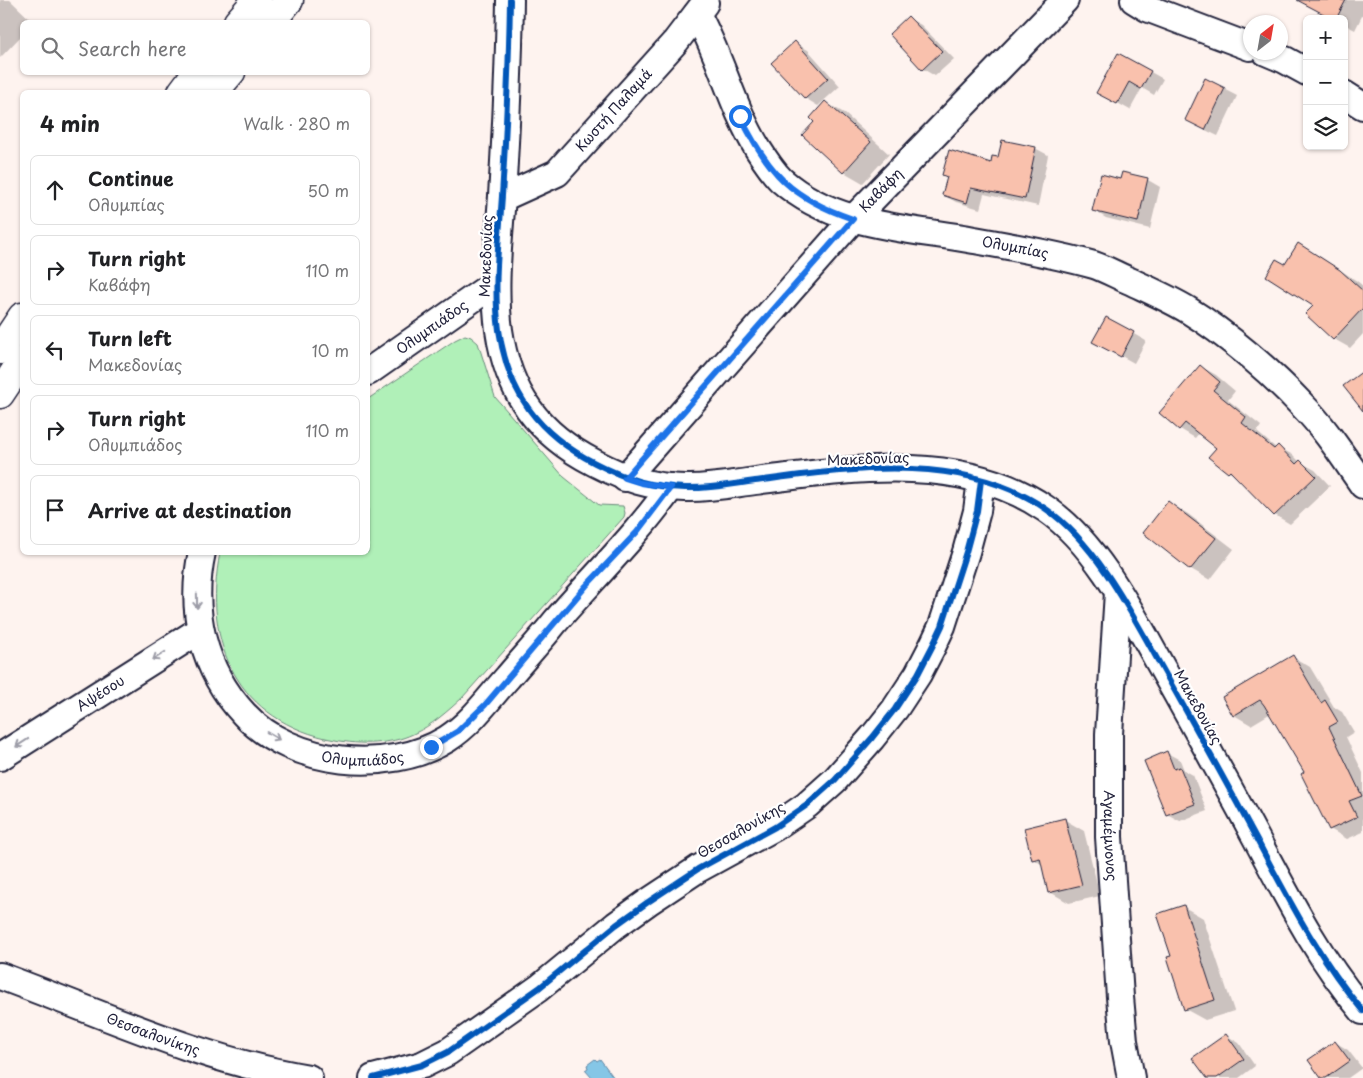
<!DOCTYPE html>
<html lang="en">
<head>
<meta charset="utf-8">
<style>
	body { margin:0; font-family:"Playpen Sans",sans-serif; background:#f2f2f2; color:#202124 }
	.controls { position:absolute; right:15px; top:15px; display:grid; overflow:hidden; border-radius:8px; box-shadow:0 1px 4px #0004 }
	.controls button { width:45px; height:45px; display:grid; place-items:center; padding:0; border:0; border-bottom:1px solid #e0e0e0; background:#fff; color:#202124; font:25px sans-serif }
	.compass { position:absolute; left:1243px; top:15px; width:45px; height:45px; border-radius:50%; background:#fff; box-shadow:0 1px 4px #0004; rotate:31deg }
	.stop { position:absolute; width:15px; height:15px; margin:-11px; border:4px solid #1a73e8; border-radius:50%; background:#fff }
	.stop.end { background:#1a73e8; border-color:#fff; box-shadow:0 1px 5px #0008 }
	.list { margin:0; padding:0; list-style:none }
	h2 { display:flex; justify-content:space-between; align-items:center; height:65px; margin:0; padding:0 20px; font-size:21px }
	h2 small { font-size:16px; font-weight:400; color:#757577 }
	.list li { display:grid; grid-template-columns:32px 1fr auto; gap:15px; align-items:center; box-sizing:border-box; height:70px; margin:0 10px 10px; padding:0 10px; border:1px solid #e0e0e0; border-radius:8px }
	.list b { display:block; font-size:19px; white-space:nowrap }
	.list p { margin:0; font-size:16px; white-space:nowrap; color:#757577 }
	.list em { font-size:16px; font-style:normal; color:#757577 }
	.icon { flex:none; width:28px; height:28px; fill:none; stroke:currentColor; stroke-width:2; stroke-linecap:round; stroke-linejoin:round }
	.map { position:relative; flex:none; width:1363px; height:1078px; overflow:hidden }
	.search { position:absolute; background:#fff; box-shadow:0 1px 4px #0004; left:20px; top:20px; width:350px; height:55px; display:flex; align-items:center; gap:12px; box-sizing:border-box; padding:0 18px; border-radius:8px; color:#757577; font-size:19px }
	.panel { position:absolute; background:#fff; box-shadow:0 1px 4px #0004; left:20px; top:90px; width:350px; height:465px; border-radius:8px }
	.map>svg:first-child { display:block }
</style>
</head>
<body>
<div class="map">
<svg width="1363" height="1078" viewBox="0 0 1363 1078">
	<rect width="100%" height="100%" fill="#fef3ef"/>
	<filter id="ink" filterUnits="userSpaceOnUse"><feTurbulence type="fractalNoise" baseFrequency=".02" numOctaves="2"/><feDisplacementMap in="SourceGraphic" scale="10" xChannelSelector="R" yChannelSelector="G"/><feConvolveMatrix kernelMatrix="1 2 1 2 8 2 1 2 1" color-interpolation-filters="sRGB"/></filter>
	<g filter="url(#ink)">
		<path fill="#b0f0b8" stroke="#69897a" d="M465 335 471 337 478 343 495 397 564 477 599 505 623 506 625 513 624 517 462 698C448 711 431 726 413 734 390 745 360 745 335 740 238 722 202 644 220 553L368 552V399L455 340Z"/>
		<path fill="#85c6e6" stroke="#5d84a2" d="M595 1059 597 1061 600 1059 614 1078H592L585 1070 588 1068 587 1065Z"/>
		<path fill="#0003" d="M0 0H10L33 22H22V35L0 58Z
			M1299 0H1363V14L1355 30 1344 24V19H1334Z
			M908 18 921 25 954 59 935 76 923 69Z
			M795 43 808 50 840 86 818 106 805 98Z
			M1119 54 1163 79 1154 95 1142 88 1130 110 1098 92Z
			M1206 80 1237 96 1218 136 1199 127Z
			M825 102 844 113 889 154 863 183 844 172Z
			M1035 148 1048 155 1038 206 984 194 980 209 956 202 943 195 948 177 992 164 999 159Z
			M1123 173 1148 180 1160 187 1150 229 1106 218 1094 211 1121 180Z
			M1315 254 1357 281 1363 286V334L1350 348 1334 339 1315 306 1285 266Z
			M1106 318 1146 341 1134 363 1107 348Z
			M1200 366 1216 375 1235 391 1228 400 1261 426 1257 432 1276 448 1278 447 1293 455 1300 462 1315 470 1330 486 1290 524 1275 515 1237 476 1229 472 1217 448 1199 433 1195 438 1180 429Z
			M1168 502 1188 514 1234 549 1210 580 1191 569 1145 533Z
			M1293 657 1310 667 1334 707 1342 712 1354 732 1346 737 1363 773V832L1347 839 1330 829 1306 773 1271 713 1251 725 1234 715Z
			M1167 753 1180 760 1184 770 1193 775 1207 811 1180 821 1167 814Z
			M1065 820 1084 831 1100 896 1069 903 1050 892 1043 865 1033 859Z
			M1184 907 1203 918 1234 1011 1205 1020 1185 1009Z
			M1226 1035 1239 1043 1255 1066 1239 1078H1208Z
			M1335 1042 1348 1050 1362 1068 1348 1078H1323Z"/>
		<path fill="#f9c1ad" stroke="#22223b" d="M1297 0H1346L1336 19H1333Z
			M908 16 942 51 922 70 889 34Z
			M795 41 828 78 805 99 771 63Z
			M1118 53 1151 71 1141 89 1129 82 1117 104 1096 93Z
			M1205 78 1225 88 1205 130 1185 120Z
			M825 101 871 142 843 173 802 135 814 122 810 118Z
			M1002 140 1036 147 1025 199 971 188 967 203 942 195 947 177 942 175 949 150 991 163 992 156 998 157Z
			M1122 172 1148 178 1138 222 1092 211 1101 174 1120 179Z
			M1298 243 1340 270 1363 291V308L1333 340 1305 314 1313 306 1266 276 1276 259 1285 264Z
			M1106 317 1134 332 1121 357 1092 342Z
			M1200 365 1220 382 1213 390 1246 417 1242 423 1274 449 1278 445 1296 464 1300 460 1316 476 1274 516 1230 471 1228 473 1208 457 1216 448 1185 423 1179 430 1159 413Z
			M1363 371V411L1343 386Z
			M1168 501 1216 538 1190 570 1143 533Z
			M1293 655 1321 703 1325 700 1338 722 1329 727 1362 796 1349 801 1357 817 1329 830 1301 774 1304 772 1264 705 1260 700 1233 716 1222 697Z
			M1167 751 1174 769 1180 767 1195 804 1166 815 1144 761Z
			M1065 818 1082 885 1048 893 1040 858 1032 860 1024 828Z
			M1184 905 1215 1000 1184 1010 1167 957 1171 956 1157 914Z
			M1226 1034 1244 1059 1217 1078H1207L1192 1058Z
			M1335 1041 1350 1061 1326 1078H1321L1308 1060Z"/>
		<g fill="none" stroke-linecap="round" stroke-linejoin="round">
			<g stroke="#22223b" stroke-width="30">
				<g id="minor">
					<path d="M510 0C509 65 506 131 502 196 499 241 493 285 499 330 508 393 538 434 595 463 626 479 650 487 685 488 709 489 732 484 755 481 850 469 962 451 1046 509 1096 543 1132 614 1161 666 1193 723 1225 780 1256 838 1288 898 1319 959 1363 1011"/>
					<path d="M1134 0 1147 8 1250 47"/>
					<path id="s1" d="M697 14C721 57 732 107 758 149 765 160 772 171 781 180 834 227 908 228 974 240 1014 247 1055 254 1094 265 1106 269 1118 276 1130 281 1149 290 1170 299 1188 310 1227 334 1271 372 1302 405 1325 428 1344 458 1363 485"/>
					<path d="M1266 52 1285 60 1307 72"/>
					<path d="M1344 94 1363 106"/>
					<path id="s2" d="M502 198 557 173 676 41 705 3"/>
					<path id="s3" d="M368 372 495 283"/>
					<path id="s4" d="M625 478 853 219 1065 0"/>
					<path id="s5" d="M202 552C189 611 203 670 244 714 292 766 389 775 447 739 472 723 489 698 508 677 524 658 540 641 555 622 594 577 636 536 671 487"/>
					<path id="s6" d="M1118 592 1109 734V837L1120 997 1124 1041 1131 1078"/>
					<path id="s7" d="M0 757 200 630"/>
					<path id="s8" d="M0 976C101 1013 202 1061 309 1078"/>
					<path d="M373 1078 422 1065 448 1052 539 988 616 925 648 902 698 869 775 827 807 805 835 780 872 738 895 709 918 674 933 645 942 626 966 552 977 511 981 480"/>
				</g>
			</g>
			<g stroke="#22223b" stroke-width="31">
				<path id="major" d="M238 22 257 0
					M271 22 289 0
					M182 92 197 72
					M214 92 231 72
					M0 350 22 317
					M0 394 22 361"/>
			</g>
			<use href="#minor" stroke="#fff" stroke-width="26"/>
			<use href="#major" stroke="#fff" stroke-width="28"/>
			<g stroke="#fff" stroke-width="9">
				<path id="cycleway" d="M510 0C509 65 506 131 502 196 499 241 493 285 499 330 508 393 538 434 595 463 626 479 650 487 685 488 709 489 732 484 755 481 850 469 962 451 1046 509 1096 543 1132 614 1161 666 1193 723 1225 780 1256 838 1288 898 1319 959 1363 1011
					M373 1078 422 1065 448 1052 539 988 616 925 648 902 698 869 775 827 807 805 835 780 872 738 895 709 918 674 933 645 942 626 966 552 977 511 981 480"/>
			</g>
			<use href="#cycleway" stroke="#0057b8" stroke-width="6"/>
		</g>
		<defs><path id="oneway-shaft" d="M-6 0H5M1.5-3L5.5 0L1.5 3" fill="none" stroke-width="1.6" stroke-linecap="round" stroke-linejoin="round" transform="scale(1.25)"/></defs>
		<g stroke="#9c9ca7">
			<use href="#oneway-shaft" transform="translate(197 601) rotate(89)"/>
			<use href="#oneway-shaft" transform="translate(159 656) rotate(147)"/>
			<use href="#oneway-shaft" transform="translate(273 736) rotate(31)"/>
			<use href="#oneway-shaft" transform="translate(22 743) rotate(147)"/>
		</g>
	</g>
	<g fill="none" stroke-linecap="round" stroke-linejoin="round" filter="url(#ink)">
		<path stroke="#1a73e8" stroke-width="6" d="M431 747 458 731 485 705 586 586 637 532 671 487 641 483 625 478 853 219C791 198 769 174 740 116"/>
	</g>
	<g text-anchor="middle" stroke-width="4.5" stroke-linejoin="round" paint-order="stroke">
		<g font-size="14" fill="#22223b" stroke="#fff">
			<text dy="5" stroke="none"><textPath href="#s2" startOffset="145">Κωστή Παλαμά</textPath></text>
			<text dy="5" stroke="none"><textPath href="#s4" startOffset="385">Καβάφη</textPath></text>
			<text dy="5" stroke="none"><textPath href="#s1" startOffset="434">Ολυμπίας</textPath></text>
			<text transform="translate(486 256) rotate(-88)" y="5">Μακεδονίας</text>
			<text dy="5" stroke="none"><textPath href="#s3" startOffset="78">Ολυμπιάδος</textPath></text>
			<text transform="translate(868 459) rotate(-2)" y="5">Μακεδονίας</text>
			<text dy="5" stroke="none"><textPath href="#s7" startOffset="119">Αψέσου</textPath></text>
			<text transform="translate(1198 707) rotate(61)" y="5">Μακεδονίας</text>
			<text dy="5" stroke="none"><textPath href="#s5" startOffset="305">Ολυμπιάδος</textPath></text>
			<text transform="translate(741 830) rotate(-30)" y="5">Θεσσαλονίκης</text>
			<text dy="5" stroke="none"><textPath href="#s6" startOffset="244">Αγαμέμνονος</textPath></text>
			<text dy="5" stroke="none"><textPath href="#s8" startOffset="164">Θεσσαλονίκης</textPath></text>
		</g>
	</g>
</svg>
<div class="controls">
<button>+</button>
<button>−</button>
<button><svg class="icon" aria-label="layers" viewBox="0 0 24 24"><path d="M12 4l9 5-9 5-9-5zM3 14l9 5 9-5"/></svg></button>
</div>
<svg class="compass" viewBox="-18 -18 36 36"><path d="M0-13l5 13h-10z" fill="#e53935"/><path d="M0 13l5-13h-10z" fill="#757577"/></svg>
<div class="stop" style="left:740px;top:116px"></div>
<div class="stop end" style="left:431px;top:747px"></div>
<div class="search"><svg class="icon" aria-label="search" viewBox="0 0 24 24"><circle cx="10" cy="10" r="6"/><path d="M15 15l6 6"/></svg>Search here</div>
<section class="panel">
<h2>4 min<small>Walk · 280 m</small></h2>
<ul class="list">
<li><svg class="icon" aria-label="ahead" viewBox="0 0 24 24"><path d="M12 20V5M6 11l6-6 6 6"/></svg><div><b>Continue</b><p>Ολυμπίας</p></div><em>50 m</em></li>
<li><svg class="icon" aria-label="right" viewBox="0 0 24 24"><path d="M7 20v-9h11M14 6l5 5-5 5"/></svg><div><b>Turn right</b><p>Καβάφη</p></div><em>110 m</em></li>
<li><svg class="icon" aria-label="left" viewBox="0 0 24 24"><path d="M17 20v-9H6M10 6l-5 5 5 5"/></svg><div><b>Turn left</b><p>Μακεδονίας</p></div><em>10 m</em></li>
<li><svg class="icon" aria-label="right" viewBox="0 0 24 24"><path d="M7 20v-9h11M14 6l5 5-5 5"/></svg><div><b>Turn right</b><p>Ολυμπιάδος</p></div><em>110 m</em></li>
<li><svg class="icon" aria-label="arrive" viewBox="0 0 24 24"><path d="M6 21V4h12l-3 4 3 4H6"/></svg><div><b>Arrive at destination</b></div></li>
</ul>
</section>
</div>
</body>
</html>
